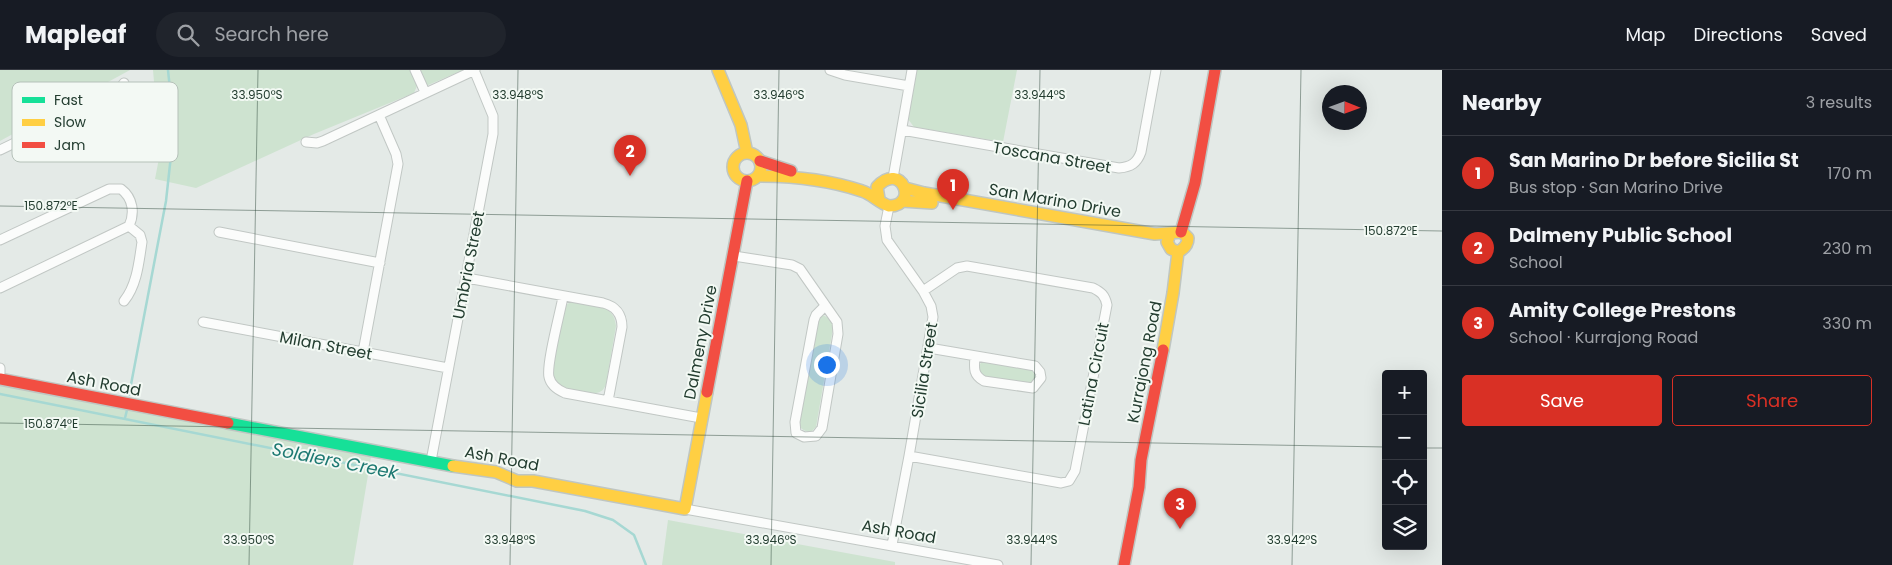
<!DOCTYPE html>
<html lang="en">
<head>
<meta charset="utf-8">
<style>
	body { margin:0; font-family:Poppins,sans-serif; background:#20242c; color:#f1f3f6 }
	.controls { position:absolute; right:15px; bottom:15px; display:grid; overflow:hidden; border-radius:5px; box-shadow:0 5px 20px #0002 }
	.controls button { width:45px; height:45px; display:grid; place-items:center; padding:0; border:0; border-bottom:1px solid #363941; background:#171b24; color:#f1f3f6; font:25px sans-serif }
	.compass { position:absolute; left:1322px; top:15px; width:45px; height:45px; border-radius:50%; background:#171b24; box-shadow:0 5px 20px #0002; rotate:91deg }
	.you { position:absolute; left:826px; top:294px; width:18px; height:18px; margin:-12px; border:4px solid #fff; border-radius:50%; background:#1a73e8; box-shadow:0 0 0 8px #1a73e833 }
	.badge { display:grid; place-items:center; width:32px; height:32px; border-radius:50%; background:#d93025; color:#fff; font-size:16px; font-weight:700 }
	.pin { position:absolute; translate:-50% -41px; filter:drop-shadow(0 1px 2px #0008) }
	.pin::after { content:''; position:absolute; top:26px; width:18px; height:15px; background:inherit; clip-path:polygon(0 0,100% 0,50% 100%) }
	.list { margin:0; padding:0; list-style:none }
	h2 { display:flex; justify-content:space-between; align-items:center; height:65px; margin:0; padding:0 20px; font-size:21px }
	h2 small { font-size:16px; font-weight:400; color:#9ea1a6 }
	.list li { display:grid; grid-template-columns:32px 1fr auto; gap:15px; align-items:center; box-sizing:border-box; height:75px; padding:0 20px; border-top:1px solid #363941 }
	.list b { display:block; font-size:19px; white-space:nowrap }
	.list p { margin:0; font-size:16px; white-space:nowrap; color:#9ea1a6 }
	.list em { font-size:16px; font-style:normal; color:#9ea1a6 }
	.actions { display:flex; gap:10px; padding:15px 20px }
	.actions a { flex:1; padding:11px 0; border:1px solid #d93025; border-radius:5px; text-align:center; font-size:18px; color:#d93025 }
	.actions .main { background:#d93025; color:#fff }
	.icon { flex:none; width:28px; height:28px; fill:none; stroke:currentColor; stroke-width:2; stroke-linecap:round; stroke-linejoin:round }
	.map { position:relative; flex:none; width:1442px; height:495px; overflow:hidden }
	header { display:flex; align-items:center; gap:30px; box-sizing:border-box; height:70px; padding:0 25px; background:#171b24; border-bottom:1px solid #363941 }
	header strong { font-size:24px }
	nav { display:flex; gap:28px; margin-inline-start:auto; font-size:18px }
	.search { width:350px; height:45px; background:#20242c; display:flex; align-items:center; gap:12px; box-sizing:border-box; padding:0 18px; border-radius:28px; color:#9ea1a6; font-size:19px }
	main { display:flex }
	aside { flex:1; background:#171b24 }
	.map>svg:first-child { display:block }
</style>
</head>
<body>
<header>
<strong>Mapleaf</strong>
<div class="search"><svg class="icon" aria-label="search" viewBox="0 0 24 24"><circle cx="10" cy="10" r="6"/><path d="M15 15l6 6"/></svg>Search here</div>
<nav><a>Map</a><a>Directions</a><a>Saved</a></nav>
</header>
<main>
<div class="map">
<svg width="1442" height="495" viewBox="0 0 1442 495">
	<rect width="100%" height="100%" fill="#e4eae7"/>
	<path fill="#cee3d0" d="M0 0H130L0 71Z
		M153 0H410L417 16 414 23 314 64 196 118 155 109 160 83Z
		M420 0H463L426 16Z
		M916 0H1017L1003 72 914 57 908 49Z
		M575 232C594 235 614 234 616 256L606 314C603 323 597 324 588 323 579 321 565 321 558 315 545 303 561 253 565 236L569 233Z
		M822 245C829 247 832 251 833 258L816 357 811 362C804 361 801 360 799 353L819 248Z
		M987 291 1029 299 1033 301 1035 308 1032 313 1026 314 984 307 978 303V297L981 293Z
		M0 315 371 387 353 495H0Z
		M668 450 895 492V495H662Z"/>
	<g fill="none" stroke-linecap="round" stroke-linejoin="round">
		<path stroke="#a6d8d3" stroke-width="2.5" d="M0 324 585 441 613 450 634 465 646 495
			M129 325 166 131 174 58 168 0
			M125 348 127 340"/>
		<g stroke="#c1c7c4" stroke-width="11">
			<path id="street" d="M415 0 425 22
				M830 0 845 5 909 16
				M902 60 1119 98C1131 97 1137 93 1141 82L1156 0
				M306 72 317 73 323 71 475 0
				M0 80 110 27 118 21 124 13
				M893 108 912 0
				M889 136 885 156 887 170 923 221 931 236 933 247 909 386 892 475
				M219 162 380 193
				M0 170 109 119H121C133 128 135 143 129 156L0 218
				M734 186 792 195 800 199 837 252 838 264 822 358 816 366 804 367 796 363 795 352 814 250 816 245 825 236
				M467 208 603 233C615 236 622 244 622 257L608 331
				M563 227C560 243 546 295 549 307 551 316 558 320 565 323L701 348
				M124 231C137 215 139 192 142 172L140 165 129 156
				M203 252 448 298
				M929 278 1035 296 1040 302 1041 308 1033 318 984 311C973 305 974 298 975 287
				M363 282 398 94 396 84 379 45
				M0 298V303
				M909 386 1061 413 1069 411 1075 401 1107 235C1105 225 1101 222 1093 218L967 196 957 198 923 221
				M431 391 493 64V46L474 0
				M685 439 998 495"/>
		</g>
		<g stroke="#bfc6c2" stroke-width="14">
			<path id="fast" d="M228 353 453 396"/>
		</g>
		<g stroke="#bfc6c2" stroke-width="14">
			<path id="slow" d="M718 0 741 55 747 83
				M733 97a14 14 0 1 1 28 0a14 14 0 1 1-28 0Z
				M758 106C792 106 829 110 862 121 872 124 879 133 889 136 920 136 901 90 877 117L879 129
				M905 118 924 123 1155 164 1182 162 1188 168C1188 175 1184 179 1178 182L1171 179 1167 172 1170 164
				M902 131 932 133
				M1163 280 1173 223 1178 182
				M453 396 496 402 517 411H533L685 439 707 322"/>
		</g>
		<g stroke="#bfc6c2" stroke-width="14">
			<path id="jam" d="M760 91 791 101
				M1181 162 1195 113 1215 0
				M0 309 228 353
				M707 322 747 111
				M1124 495 1139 417 1141 390 1163 280"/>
		</g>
		<use href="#street" stroke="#fbfcfb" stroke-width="9"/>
		<use href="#fast" stroke="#16e098" stroke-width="11"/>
		<use href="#slow" stroke="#ffcf43" stroke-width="11"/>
		<use href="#jam" stroke="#f24e42" stroke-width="11"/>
	</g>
	<path fill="none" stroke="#233d30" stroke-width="1" stroke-opacity="0.45" d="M0 136 1442 161M0 353 1386 377M1423 378H1442M249 495 258 0M510 495 518 0M771 495 779 0M1031 495 1040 0M1292 495 1301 0"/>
	<g text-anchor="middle" stroke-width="4" stroke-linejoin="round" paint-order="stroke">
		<g font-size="16" fill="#233d30" stroke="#f3f9f4">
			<text transform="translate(1052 87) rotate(10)" y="6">Toscana Street</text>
			<text transform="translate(1055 130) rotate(10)" y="6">San Marino Drive</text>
			<text transform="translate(468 195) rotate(-79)" y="6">Umbria Street</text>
			<text transform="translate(700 272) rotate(-79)" y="6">Dalmeny Drive</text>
			<text transform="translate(326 275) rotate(11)" y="6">Milan Street</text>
			<text transform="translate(1144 292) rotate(-79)" y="6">Kurrajong Road</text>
			<text transform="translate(924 300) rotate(-81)" y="6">Sicilia Street</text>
			<text transform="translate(1093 304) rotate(-79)" y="6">Latina Circuit</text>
			<text transform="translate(104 313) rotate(11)" y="6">Ash Road</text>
			<text transform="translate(502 388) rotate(11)" y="6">Ash Road</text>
			<text transform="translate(899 461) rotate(10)" y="6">Ash Road</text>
		</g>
		<g font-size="18" font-style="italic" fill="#1d7972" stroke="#f3f9f4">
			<text transform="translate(335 391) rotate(11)" y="6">Soldiers Creek</text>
		</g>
	</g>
	<rect x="12" y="12" width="166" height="80" rx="8" fill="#f3f9f4" stroke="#b5c1b9" stroke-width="1"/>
	<rect x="22" y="27" width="23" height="6" fill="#16e098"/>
	<rect x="22" y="49" width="23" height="7" fill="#ffcf43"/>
	<rect x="22" y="72" width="23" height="6" fill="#f24e42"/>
	<g font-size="14" fill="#233d30">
		<text x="54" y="35">Fast</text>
		<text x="54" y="57">Slow</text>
		<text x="54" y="80">Jam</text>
	</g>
	<g font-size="12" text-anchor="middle" fill="#233d30" stroke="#f3f9f4" stroke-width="4" stroke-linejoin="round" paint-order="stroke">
		<text x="257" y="29">33.950°S</text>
		<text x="518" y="29">33.948°S</text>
		<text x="779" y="29">33.946°S</text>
		<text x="1040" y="29">33.944°S</text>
		<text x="51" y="140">150.872°E</text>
		<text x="1391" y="165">150.872°E</text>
		<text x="51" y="358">150.874°E</text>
		<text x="249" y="474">33.950°S</text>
		<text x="510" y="474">33.948°S</text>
		<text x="771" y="474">33.946°S</text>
		<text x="1032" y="474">33.944°S</text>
		<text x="1292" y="474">33.942°S</text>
	</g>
</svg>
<div class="controls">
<button>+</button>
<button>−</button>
<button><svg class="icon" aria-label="locate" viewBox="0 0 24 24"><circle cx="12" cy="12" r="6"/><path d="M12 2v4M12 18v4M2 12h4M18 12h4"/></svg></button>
<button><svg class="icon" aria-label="layers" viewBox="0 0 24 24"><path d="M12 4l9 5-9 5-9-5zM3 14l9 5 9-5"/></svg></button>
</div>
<svg class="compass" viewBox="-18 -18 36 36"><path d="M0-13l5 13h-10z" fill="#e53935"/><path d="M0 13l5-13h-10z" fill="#9ea1a6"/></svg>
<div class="you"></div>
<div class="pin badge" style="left:953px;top:140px">1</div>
<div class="pin badge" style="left:630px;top:106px">2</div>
<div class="pin badge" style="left:1180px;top:459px">3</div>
</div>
<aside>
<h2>Nearby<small>3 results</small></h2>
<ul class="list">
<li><span class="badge">1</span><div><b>San Marino Dr before Sicilia St</b><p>Bus stop · San Marino Drive</p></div><em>170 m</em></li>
<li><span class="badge">2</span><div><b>Dalmeny Public School</b><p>School</p></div><em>230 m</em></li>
<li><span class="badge">3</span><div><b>Amity College Prestons</b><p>School · Kurrajong Road</p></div><em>330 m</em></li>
</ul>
<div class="actions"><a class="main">Save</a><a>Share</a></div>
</aside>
</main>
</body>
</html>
